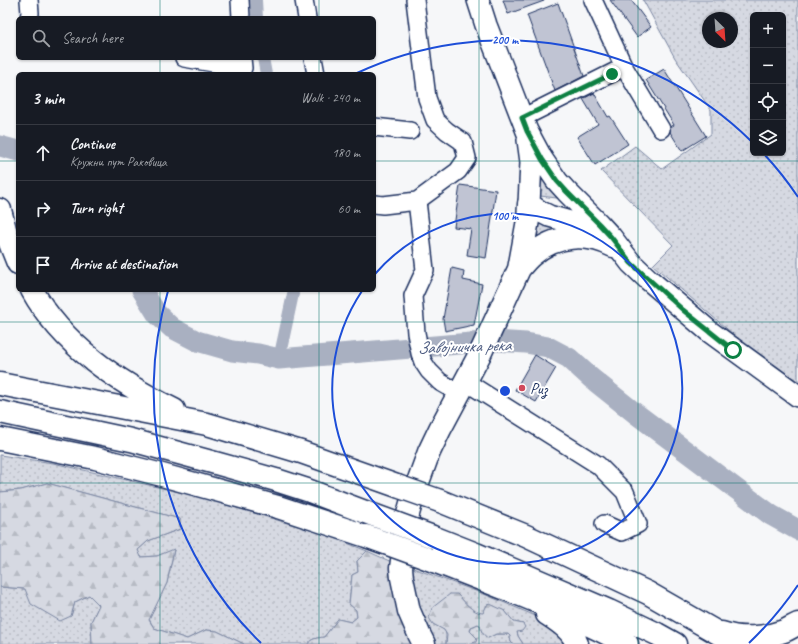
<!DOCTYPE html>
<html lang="en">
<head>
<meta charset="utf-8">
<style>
	body { margin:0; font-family:Caveat,sans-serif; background:#20242c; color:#f1f3f6 }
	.controls { position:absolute; right:12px; top:12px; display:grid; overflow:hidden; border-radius:6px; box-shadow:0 1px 3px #0004 }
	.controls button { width:36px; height:36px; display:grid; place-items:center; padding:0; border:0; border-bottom:1px solid #363941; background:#171b24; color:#f1f3f6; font:20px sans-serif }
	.compass { position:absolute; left:702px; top:12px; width:36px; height:36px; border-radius:50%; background:#171b24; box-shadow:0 1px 3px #0004; rotate:155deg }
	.stop { position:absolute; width:12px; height:12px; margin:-9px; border:3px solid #0b8043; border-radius:50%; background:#fff }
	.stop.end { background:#0b8043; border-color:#fff; box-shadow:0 1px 4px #0008 }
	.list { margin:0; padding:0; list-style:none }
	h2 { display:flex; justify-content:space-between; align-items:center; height:52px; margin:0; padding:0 16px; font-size:17px }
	h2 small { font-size:13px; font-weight:400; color:#9ea1a6 }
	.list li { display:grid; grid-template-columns:26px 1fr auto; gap:12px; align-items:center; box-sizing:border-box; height:56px; padding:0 16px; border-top:1px solid #363941 }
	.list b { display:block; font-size:15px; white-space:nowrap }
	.list p { margin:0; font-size:13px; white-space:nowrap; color:#9ea1a6 }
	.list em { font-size:13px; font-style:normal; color:#9ea1a6 }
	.icon { flex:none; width:22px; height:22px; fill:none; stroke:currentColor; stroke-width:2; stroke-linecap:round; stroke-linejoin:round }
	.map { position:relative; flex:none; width:798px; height:644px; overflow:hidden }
	.search { position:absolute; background:#171b24; box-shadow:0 1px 3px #0004; left:16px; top:16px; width:360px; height:44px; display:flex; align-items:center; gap:10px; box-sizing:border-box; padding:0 14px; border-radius:6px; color:#9ea1a6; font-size:15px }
	.panel { position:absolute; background:#171b24; box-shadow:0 1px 3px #0004; left:16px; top:72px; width:360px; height:220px; border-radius:6px }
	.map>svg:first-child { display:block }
</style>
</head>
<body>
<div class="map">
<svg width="798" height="644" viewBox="0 0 798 644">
	<defs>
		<pattern id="grass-dots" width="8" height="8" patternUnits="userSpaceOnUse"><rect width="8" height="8" fill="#d6d9e2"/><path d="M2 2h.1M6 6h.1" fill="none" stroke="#b7bbc4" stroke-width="1.8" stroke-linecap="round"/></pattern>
		<pattern id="forest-firs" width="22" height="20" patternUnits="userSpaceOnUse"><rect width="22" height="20" fill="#d6d9e2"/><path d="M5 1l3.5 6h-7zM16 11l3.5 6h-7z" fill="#b7bbc4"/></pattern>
	</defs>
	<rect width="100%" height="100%" fill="#f6f7f9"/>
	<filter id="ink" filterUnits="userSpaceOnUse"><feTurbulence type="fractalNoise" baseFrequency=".025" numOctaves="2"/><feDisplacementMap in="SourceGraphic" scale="8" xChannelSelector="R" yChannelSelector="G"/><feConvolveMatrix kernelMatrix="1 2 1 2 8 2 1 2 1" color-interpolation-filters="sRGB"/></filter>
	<g filter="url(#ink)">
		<path fill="url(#grass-dots)" stroke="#7884a0" fill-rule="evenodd" d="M643 0H798V382L756 354 653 265 673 245 601 171 635 146 662 169 711 134V110L675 58ZM753 15H783V153H753ZM708 18H732V42H708Z
			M540 173 565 199 540 196Z
			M537 218 583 231 531 248Z
			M0 455 53 463 201 497 327 535 367 551 357 561 358 572 352 575 349 604 356 610 357 617 351 622 338 619 324 637C318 638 311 638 308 644H244L217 631 206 630 187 639 154 628 149 619 167 583 174 550 157 556 140 557 138 550 148 541 180 529V519L47 483 21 490 0 492Z
			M410 567 484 594 538 617 569 644H523L518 636 517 631 523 624 514 622 505 611 487 605 483 614C472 613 464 601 457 594L433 624C447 631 446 629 446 644H433L417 606Z
			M0 587 25 589 71 616 75 602 89 595 99 605 91 622 92 644H0Z
			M478 624 480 625C481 631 483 635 488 638L496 634H508L510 636 511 642 513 644H467L471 642 477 638 470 632 471 627Z"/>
		<path fill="url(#forest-firs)" stroke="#7884a0" d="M47 483 180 519V529L148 541 138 550 141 557 157 556 174 549 167 583 149 620 154 628 187 639 206 630 217 631 244 644H92L91 622 99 605 89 595 75 602 71 616 60 621 31 604 25 589 1 587H0V492L21 490Z
			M367 551 394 563 417 644H308C311 638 318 638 324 637L338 619 351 622 357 617 356 610 349 604 352 575 358 572 357 561Z
			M450 594H457C464 601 472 613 483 613L487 605 490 604 505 611 514 622 523 624 525 627 522 631 517 632 518 636 523 644H513L511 642 510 636 508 634H496L488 638C483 635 481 631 480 625L478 624 471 627 470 631 477 638 476 642 467 644H446L447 635 444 630 433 624 429 618 432 608Z"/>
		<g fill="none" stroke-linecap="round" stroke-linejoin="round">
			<path stroke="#a9b0c1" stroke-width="12" d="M256 0 257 18
				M263 58 266 74
				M279 359 293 294"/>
			<path stroke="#a9b0c1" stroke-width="21" d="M0 146 18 151
				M142 290 157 314 172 328 197 341 232 351 258 354 279 359 495 341 526 343 548 347 569 358 591 378 635 413 771 515 798 530"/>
		</g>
		<path fill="#c0c4d3" stroke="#1b2f5e" d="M503 0H544V1L508 14Z
			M610 0H631L651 27 637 37Z
			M558 3 584 76 555 91 527 15Z
			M664 69 706 136 682 151 670 132V127L674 125 646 80Z
			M594 93 608 117 610 116 628 144 595 165 577 137 598 124 583 99Z
			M460 185 496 190 486 258 467 255 471 229 454 227Z
			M452 268 464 271 463 280 482 284 474 325 445 331 443 319Z
			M535 355 556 368 536 402 515 390Z"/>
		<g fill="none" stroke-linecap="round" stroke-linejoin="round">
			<g stroke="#1b2f5e" stroke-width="20">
				<path id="minor" d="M240 0 241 18
					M304 0 307 18
					M29 18 30 13 29 0
					M184 58 243 68 242 58
					M313 58 316 74
					M624 67 661 129
					M522 118 624 67 593 0
					M374 127 410 131
					M417 201 425 270 413 296 416 333 420 353 423 362 429 371 440 382 459 393
					M374 204 383 205 417 201 458 171 467 158 463 142 447 131 435 120 427 98 415 0
					M466 382 598 465 625 492 638 524 622 532 604 524"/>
			</g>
			<g stroke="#1b2f5e" stroke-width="24">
				<path id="major" d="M478 0 486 25 527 131 542 159 557 181 567 192 599 224 611 237 631 263 649 280 710 332 798 396
					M528 140 531 162 529 204
					M529 204 541 212 549 216 588 227 603 237"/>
			</g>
			<g stroke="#1b2f5e" stroke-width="25">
				<path id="highway" d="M0 210 6 233 18 263
					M519 269C523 264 527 259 532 255 555 235 586 232 613 246
					M32 290C63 346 118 382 174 410
					M0 384 207 424 301 452 397 486
					M0 412 131 440 219 464 276 480 307 490 365 512
					M0 439 95 458 162 475 278 507 366 536
					M440 501 526 536 648 593 737 644
					M433 537 476 554 609 611 657 634 675 644
					M429 559C496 585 564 610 627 644
					M547 614C559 622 572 630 577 644
					M722 633C741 640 765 638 784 631 789 629 793 626 798 624
					M424 644 419 634 409 611 402 578 401 568 408 514 413 496 429 452 440 429 480 354 519 269 528 220 529 204"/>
			</g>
			<use href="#minor" stroke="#fff" stroke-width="17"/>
			<use href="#major" stroke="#fff" stroke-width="21"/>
			<use href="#highway" stroke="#fff" stroke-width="22"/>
			<g stroke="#1b2f5e" stroke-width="25" stroke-linecap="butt">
				<path id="highway-bridge" d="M397 486 440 501
					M365 512 433 537
					M366 536 429 559"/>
			</g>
			<use href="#highway-bridge" stroke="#fff" stroke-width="22"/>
		</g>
	</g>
	<g fill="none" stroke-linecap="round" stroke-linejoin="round" filter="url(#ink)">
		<path stroke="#0b8043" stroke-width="5" d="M612 74 522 118 527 131 542 159 557 181 567 192 599 224 611 237 631 263 683 310 733 350"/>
	</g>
	<path fill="none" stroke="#0f766e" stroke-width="1" stroke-opacity="0.55" d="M160 0V18M319 0V18M479 0V644M638 0V644M160 58V74M319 58V74M0 161H18M374 161H798M160 290V644M319 290V644M0 322H798M0 483H798"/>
	<g fill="none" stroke="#1d4ed8" stroke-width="2">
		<path d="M375 274A175 175 0 1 1 362 291"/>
		<path d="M798 585A351 351 0 0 1 749 643M261 643A351 351 0 0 1 168 291M357 73A351 351 0 0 1 751 141M764 154A351 351 0 0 1 798 197"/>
	</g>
	<circle fill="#d1495b" stroke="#fff" stroke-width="1.5" cx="522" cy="388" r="4"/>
	<g text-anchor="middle" stroke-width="4" stroke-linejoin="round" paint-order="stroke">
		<g font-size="16" fill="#1b2f5e" stroke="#fff" text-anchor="start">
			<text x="530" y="394">Риз</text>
		</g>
		<g font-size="17" font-style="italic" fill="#4d5c81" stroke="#fff">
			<text transform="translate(464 346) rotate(-2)" y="6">Завојничка река</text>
		</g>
	</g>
	<circle cx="505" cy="391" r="6" fill="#1d4ed8" stroke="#fff" stroke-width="2"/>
	<g font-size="12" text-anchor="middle" font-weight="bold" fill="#1d4ed8" stroke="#fff" stroke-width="4" stroke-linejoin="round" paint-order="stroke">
		<text x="505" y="44">200 m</text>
		<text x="505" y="220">100 m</text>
	</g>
</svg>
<div class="controls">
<button>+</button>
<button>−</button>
<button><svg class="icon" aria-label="locate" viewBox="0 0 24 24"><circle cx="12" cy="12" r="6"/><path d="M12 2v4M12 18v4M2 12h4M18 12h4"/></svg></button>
<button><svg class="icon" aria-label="layers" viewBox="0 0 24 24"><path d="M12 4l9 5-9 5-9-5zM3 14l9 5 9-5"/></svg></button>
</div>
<svg class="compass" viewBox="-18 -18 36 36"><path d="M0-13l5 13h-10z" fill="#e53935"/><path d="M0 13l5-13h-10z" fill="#9ea1a6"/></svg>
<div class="stop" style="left:733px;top:350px"></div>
<div class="stop end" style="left:612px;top:74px"></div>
<div class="search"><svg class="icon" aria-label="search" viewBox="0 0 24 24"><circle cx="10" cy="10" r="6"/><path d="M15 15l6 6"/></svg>Search here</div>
<section class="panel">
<h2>3 min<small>Walk · 240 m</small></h2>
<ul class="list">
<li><svg class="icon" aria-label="ahead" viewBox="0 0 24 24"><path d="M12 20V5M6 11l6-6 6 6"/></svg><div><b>Continue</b><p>Кружни пут Раковица</p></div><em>180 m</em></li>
<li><svg class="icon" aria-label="right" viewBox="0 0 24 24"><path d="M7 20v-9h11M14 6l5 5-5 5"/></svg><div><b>Turn right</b></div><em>60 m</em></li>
<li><svg class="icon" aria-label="arrive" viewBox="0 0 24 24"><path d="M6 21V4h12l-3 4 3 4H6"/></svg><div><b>Arrive at destination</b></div></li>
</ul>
</section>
</div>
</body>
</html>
